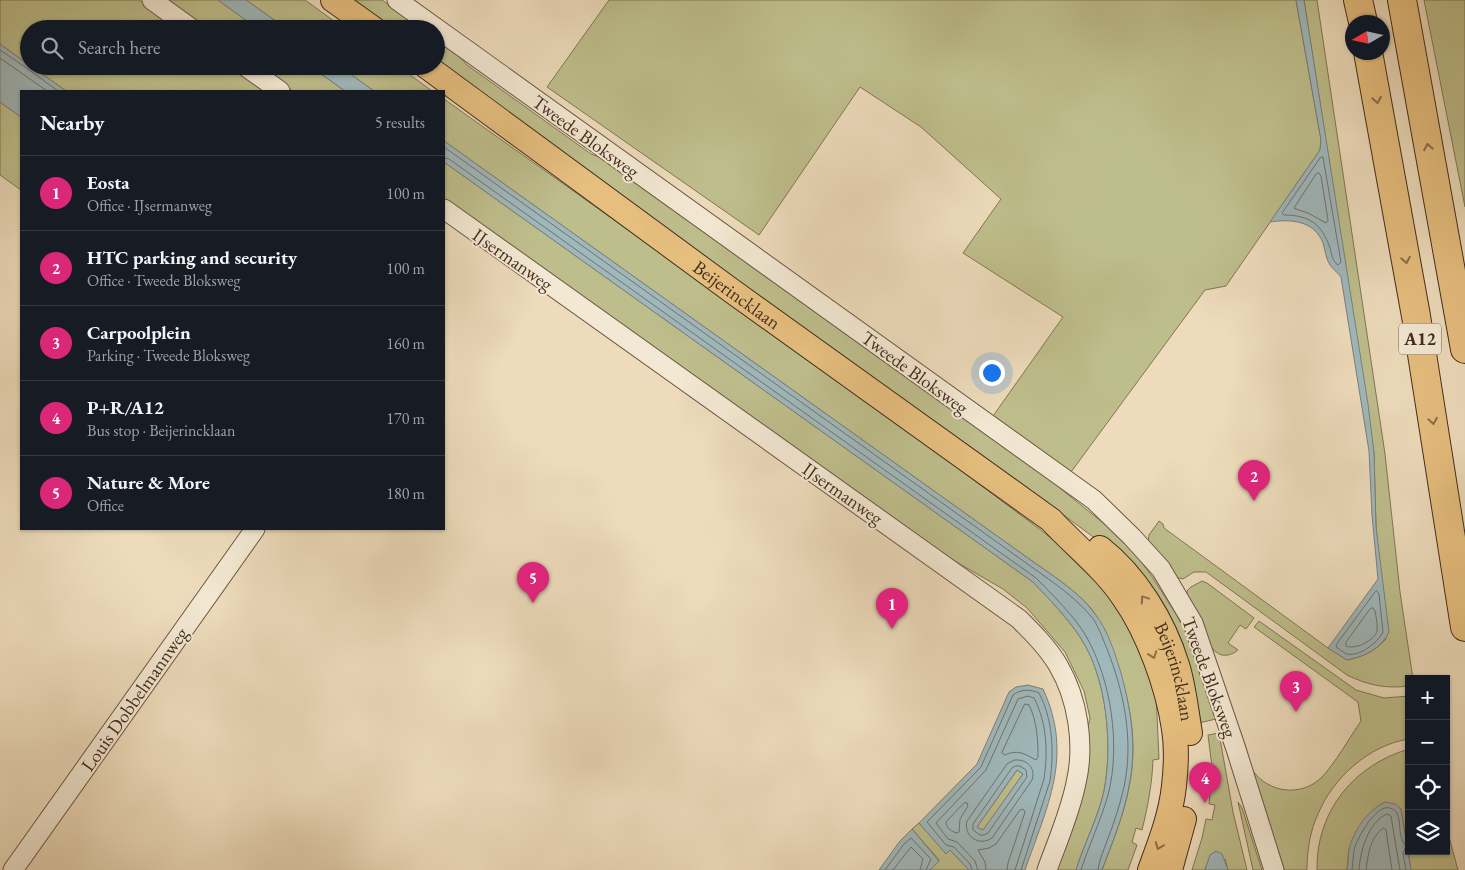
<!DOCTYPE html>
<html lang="en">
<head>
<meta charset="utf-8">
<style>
	body { margin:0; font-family:"EB Garamond",serif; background:#20242c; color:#f1f3f6 }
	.controls { position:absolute; right:15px; bottom:15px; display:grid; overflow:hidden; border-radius:0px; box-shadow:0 1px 4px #0004 }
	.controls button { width:45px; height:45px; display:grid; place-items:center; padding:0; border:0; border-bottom:1px solid #363941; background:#171b24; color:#f1f3f6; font:25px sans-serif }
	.compass { position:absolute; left:1345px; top:15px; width:45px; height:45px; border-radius:50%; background:#171b24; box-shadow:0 1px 4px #0004; rotate:261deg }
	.you { position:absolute; left:991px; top:372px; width:18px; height:18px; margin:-12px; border:4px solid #fff; border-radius:50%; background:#1a73e8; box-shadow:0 0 0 8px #1a73e833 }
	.badge { display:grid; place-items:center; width:32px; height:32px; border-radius:50%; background:#db2777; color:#fff; font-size:16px; font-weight:700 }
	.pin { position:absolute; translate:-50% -41px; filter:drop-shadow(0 1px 2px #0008) }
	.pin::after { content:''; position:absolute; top:26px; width:18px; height:15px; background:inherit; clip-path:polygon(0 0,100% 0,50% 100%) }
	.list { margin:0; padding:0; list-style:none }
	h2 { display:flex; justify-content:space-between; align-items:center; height:65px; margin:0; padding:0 20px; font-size:21px }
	h2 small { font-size:16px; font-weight:400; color:#9ea1a6 }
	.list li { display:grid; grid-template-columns:32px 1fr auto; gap:15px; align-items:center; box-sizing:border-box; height:75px; padding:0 20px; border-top:1px solid #363941 }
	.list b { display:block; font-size:19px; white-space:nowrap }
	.list p { margin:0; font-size:16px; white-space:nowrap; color:#9ea1a6 }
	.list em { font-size:16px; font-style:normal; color:#9ea1a6 }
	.icon { flex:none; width:28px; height:28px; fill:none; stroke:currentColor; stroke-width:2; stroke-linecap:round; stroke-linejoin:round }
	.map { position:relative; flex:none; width:1465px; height:870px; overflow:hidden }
	.search { position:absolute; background:#171b24; box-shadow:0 1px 4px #0004; left:20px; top:20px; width:425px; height:55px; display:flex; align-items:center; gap:12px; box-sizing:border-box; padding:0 18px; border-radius:28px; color:#9ea1a6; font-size:19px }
	.panel { position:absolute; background:#171b24; box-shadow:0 1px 4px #0004; left:20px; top:90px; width:425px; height:440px; border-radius:0px }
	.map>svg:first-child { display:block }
</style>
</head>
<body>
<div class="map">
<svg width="1465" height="870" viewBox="0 0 1465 870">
	<rect width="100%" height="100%" fill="#eddbbb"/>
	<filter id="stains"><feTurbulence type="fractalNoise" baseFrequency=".004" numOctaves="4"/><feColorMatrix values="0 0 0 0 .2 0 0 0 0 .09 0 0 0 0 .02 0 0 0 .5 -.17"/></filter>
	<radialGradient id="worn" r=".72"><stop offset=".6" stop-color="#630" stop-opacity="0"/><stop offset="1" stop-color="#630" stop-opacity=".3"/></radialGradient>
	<path fill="#bebe8c" stroke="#807654" d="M0 0H139L180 29H29V65L0 44Z
		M165 0H218L258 29H205Z
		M246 0H305L345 29H287Z
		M342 0H382L422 29H383Z
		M609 0H1296L1321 140 1320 150 1226 286 1205 290 1071 472 993 416 1063 317 963 253 1001 199 921 127 860 87 759 235 547 87Z
		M1304 0H1317L1385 454 1400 592 1413 679H1409L1408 686C1386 689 1367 685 1347 675L1206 572H1194L1183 579 1175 577 1148 542 1149 535 1159 521 1163 524 1164 528 1328 648 1347 660C1363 657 1375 651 1386 639L1376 527 1374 453Z
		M1424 0H1465V207Z
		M436 39 458 55 467 65 591 154 599 157 1050 480 1107 526 1137 556 1151 575 1176 614 1189 637 1216 719 1199 723 1100 542 1038 496 435 66Z
		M31 66H232L267 91H66Z
		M258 66H310L345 91H293Z
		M339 66H398L432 91H374Z
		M444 99 856 392 1042 531 1085 566 1121 608 1156 693 1159 759 1153 760C1152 784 1148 806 1142 830L1136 828 1132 842 1137 845 1128 870H1102C1112 843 1124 815 1129 787 1140 736 1127 684 1106 638 1103 630 1100 621 1095 614 1083 594 1044 570 1025 556L444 141Z
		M0 102 21 117V190L0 175Z
		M444 162 1033 582C1049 599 1067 617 1080 637 1107 677 1113 745 1104 791 1098 818 1084 844 1076 870H1057L1090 718 1084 691 1065 652 1027 608 1003 589 958 563 860 497 444 199Z
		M1202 581 1207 583 1254 618 1246 629 1240 625 1228 643 1238 650C1232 655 1223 658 1216 652 1207 646 1192 607 1187 595V591L1191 587Z
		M1259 621 1356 690 1384 698 1409 696V739C1369 745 1333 778 1318 814 1310 831 1307 851 1307 870H1283L1236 728C1241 742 1245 759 1253 771 1269 793 1301 797 1321 778 1334 765 1350 737 1361 721L1358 702 1254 627Z
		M1219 733 1233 812 1247 870H1228L1225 859 1206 866 1205 870H1192L1202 838 1206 819 1212 820 1215 805 1209 804 1212 767 1208 735Z
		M1409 749V851H1446V826L1458 870H1411L1401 809 1349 849 1347 870H1317C1316 811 1354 765 1409 749Z
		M1017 770 1023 774 983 831 977 827Z
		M1238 802 1242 808 1262 870H1253Z
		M919 823 946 853 950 850 969 870H930L939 860 912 829Z"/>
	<path fill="#9fb8bc" stroke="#7a807c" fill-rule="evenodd" d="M218 0H246L287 29H258Z
		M1296 0H1304L1368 404 1374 453 1376 527 1389 632C1381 649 1365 656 1347 660L1328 648 1378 579 1372 515 1369 451 1341 277C1338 273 1333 269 1330 265 1326 259 1325 250 1323 243 1314 220 1290 219 1270 222L1320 150 1321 140Z
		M0 44 29 65V66H31L66 91H21V117L0 102Z
		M310 66H339L374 91H345Z
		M444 141 1025 556C1048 573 1078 590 1095 614 1108 630 1115 654 1121 673 1131 710 1137 748 1129 786 1124 815 1112 843 1102 870H1076C1084 844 1098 818 1104 791 1113 745 1107 677 1080 637 1067 617 1049 599 1033 582L444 162Z
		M1028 685 1043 689C1074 756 1047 806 1025 870H969L950 850 946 854 919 823 977 764 1009 692 1016 687ZM1017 770 1023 774 983 830 977 827Z
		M1385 802 1395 804 1401 809 1411 870H1347C1348 863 1348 856 1349 850 1353 831 1368 810 1385 802Z
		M912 829 939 861 930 870H879L900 841Z
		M1216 851 1222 854 1228 870H1205L1210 855Z"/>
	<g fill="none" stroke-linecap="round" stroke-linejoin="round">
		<path stroke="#71726c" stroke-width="1" d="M0 50 28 69 58 91
			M0 58 47 91
			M444 147 1022 560C1045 577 1071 593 1090 615 1098 624 1102 637 1107 649 1124 692 1134 740 1124 787 1120 805 1114 823 1107 841 1104 850 1099 860 1098 870
			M1323 157 1341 262 1338 265C1332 261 1332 254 1330 248 1322 224 1309 215 1284 215L1282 213 1320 158Z
			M444 158 449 159 1036 578C1051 593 1075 617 1086 636 1111 680 1121 745 1108 795 1101 820 1089 845 1081 870
			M1319 173 1321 176 1328 220 1326 223 1308 213 1296 209 1294 208 1316 174Z
			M1377 591 1379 594 1383 632C1378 642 1360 657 1347 654 1344 653 1340 649 1337 648L1336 645 1375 592Z
			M1373 608 1375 611C1376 616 1378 626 1377 631 1374 641 1355 650 1346 646V642L1370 609Z
			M1025 704 1029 705C1037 721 1038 740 1038 757L1036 760C1025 754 1018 749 1005 755L1002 753Z
			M1015 760C1027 759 1036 768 1032 780L992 838C979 847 963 836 967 821L1007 764Z
			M1016 766H1020L1026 770 1027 777 988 833 984 835H980L973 830V824L1012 768Z
			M967 803 968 806 960 819 959 832 957 833C952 832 946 828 946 822L964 803Z
			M885 870 904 844 911 838 931 859 926 870
			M893 870 911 847 923 859 920 870
			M972 870 970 864 954 847 946 845 927 822 981 767 1013 695C1021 689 1030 689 1039 693 1053 720 1054 751 1050 781L1021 870
			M978 870 975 861 957 842 948 839 936 823 986 770 1018 699 1028 696 1034 698C1047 723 1048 752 1044 779L1015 870
			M986 870 985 862 978 850 989 848 996 844 1020 810 1023 809 1025 812 1008 863 1007 870
			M1352 870C1353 864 1353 857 1354 850 1357 838 1376 804 1390 808 1393 809 1395 810 1397 813 1402 823 1397 837 1406 846L1403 853 1406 870
			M1359 870C1360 852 1368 822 1387 814L1391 816C1394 835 1397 852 1400 870
			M1366 870C1368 854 1370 838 1383 828L1386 830 1392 870"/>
		<g stroke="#6e5844" stroke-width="21">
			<path id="minor" d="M152 0 192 29
				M397 0 1094 500 1132 537 1161 569 1193 623 1236 749 1274 870
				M245 66 280 91
				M444 209 1019 619C1033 633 1048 648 1058 665 1078 699 1085 745 1076 783 1070 813 1057 842 1047 870
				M13 870 255 529"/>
		</g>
		<g stroke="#432d1d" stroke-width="26">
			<g id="major">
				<path d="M333 0 374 29"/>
				<path id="s1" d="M426 66 732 291 1051 520C1075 546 1104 568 1124 598 1148 632 1168 687 1174 729 1177 747 1176 768 1174 786 1171 815 1160 843 1150 870"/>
				<path id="s2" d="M1100 548C1136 576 1164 622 1177 665 1184 687 1186 710 1190 733"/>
				<path d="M1170 870 1184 819"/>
			</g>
		</g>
		<g stroke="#432d1d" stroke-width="30">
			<path id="highway" d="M1358 0 1363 22
				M1402 0 1465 349
				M1368 52 1416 316 1465 627"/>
		</g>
		<use href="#minor" stroke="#f3e8d3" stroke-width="19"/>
		<use href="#major" stroke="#e6be7e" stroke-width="24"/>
		<use href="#highway" stroke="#e6be7e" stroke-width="28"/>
	</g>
	<defs><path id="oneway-chevron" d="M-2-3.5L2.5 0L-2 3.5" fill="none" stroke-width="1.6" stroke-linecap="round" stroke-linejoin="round" transform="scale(1.25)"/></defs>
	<g stroke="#8c6e49">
		<use href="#oneway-chevron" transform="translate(1377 100) rotate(80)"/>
		<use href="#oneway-chevron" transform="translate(1428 147) rotate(-100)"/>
		<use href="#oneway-chevron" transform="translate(1406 260) rotate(80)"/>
		<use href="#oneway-chevron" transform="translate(1433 421) rotate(81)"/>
		<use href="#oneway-chevron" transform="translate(1144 599) rotate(-124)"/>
		<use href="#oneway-chevron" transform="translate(1153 655) rotate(70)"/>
		<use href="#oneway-chevron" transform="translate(1159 846) rotate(111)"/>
	</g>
	<g text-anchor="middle" stroke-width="4" stroke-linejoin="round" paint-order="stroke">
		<rect fill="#f3e8d3" stroke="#786554" stroke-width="1" x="1399" y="323.5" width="42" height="31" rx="4"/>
		<g font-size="18" font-weight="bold" fill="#432d1d">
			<text x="1420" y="345">A12</text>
		</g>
		<g font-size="19" fill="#432d1d" stroke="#f3e8d3">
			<text transform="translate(586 136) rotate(36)" y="7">Tweede Bloksweg</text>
			<text transform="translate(513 259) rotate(35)" y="7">IJsermanweg</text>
			<text dy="7" stroke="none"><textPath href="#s1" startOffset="386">Beijerincklaan</textPath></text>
			<text transform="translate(915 372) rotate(36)" y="7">Tweede Bloksweg</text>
			<text transform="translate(843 493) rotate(35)" y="7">IJsermanweg</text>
			<text dy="7" stroke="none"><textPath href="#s2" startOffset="148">Beijerincklaan</textPath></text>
			<text transform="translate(1210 677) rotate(70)" y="7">Tweede Bloksweg</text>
			<text transform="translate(134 699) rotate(-55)" y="7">Louis Dobbelmannweg</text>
		</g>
	</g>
	<rect width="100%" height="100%" filter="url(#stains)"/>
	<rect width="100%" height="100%" fill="url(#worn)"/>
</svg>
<div class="controls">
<button>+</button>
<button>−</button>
<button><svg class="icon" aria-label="locate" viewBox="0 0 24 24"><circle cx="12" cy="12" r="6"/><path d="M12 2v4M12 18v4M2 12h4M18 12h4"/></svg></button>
<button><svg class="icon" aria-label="layers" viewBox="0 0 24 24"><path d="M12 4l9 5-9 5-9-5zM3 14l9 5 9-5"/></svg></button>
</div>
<svg class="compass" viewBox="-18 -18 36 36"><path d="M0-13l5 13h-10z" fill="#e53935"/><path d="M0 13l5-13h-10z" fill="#9ea1a6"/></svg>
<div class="you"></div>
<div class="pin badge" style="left:892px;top:629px">1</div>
<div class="pin badge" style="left:1254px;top:501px">2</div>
<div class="pin badge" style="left:1296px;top:712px">3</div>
<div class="pin badge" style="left:1205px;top:803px">4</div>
<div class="pin badge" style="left:533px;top:603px">5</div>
<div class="search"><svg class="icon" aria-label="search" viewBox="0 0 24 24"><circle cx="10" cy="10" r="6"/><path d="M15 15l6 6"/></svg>Search here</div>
<section class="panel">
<h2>Nearby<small>5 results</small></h2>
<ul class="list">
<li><span class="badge">1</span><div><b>Eosta</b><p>Office · IJsermanweg</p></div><em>100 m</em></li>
<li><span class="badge">2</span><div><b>HTC parking and security</b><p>Office · Tweede Bloksweg</p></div><em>100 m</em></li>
<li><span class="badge">3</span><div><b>Carpoolplein</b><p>Parking · Tweede Bloksweg</p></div><em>160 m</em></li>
<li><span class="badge">4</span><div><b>P+R/A12</b><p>Bus stop · Beijerincklaan</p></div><em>170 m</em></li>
<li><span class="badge">5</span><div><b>Nature &amp; More</b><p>Office</p></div><em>180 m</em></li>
</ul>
</section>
</div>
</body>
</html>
